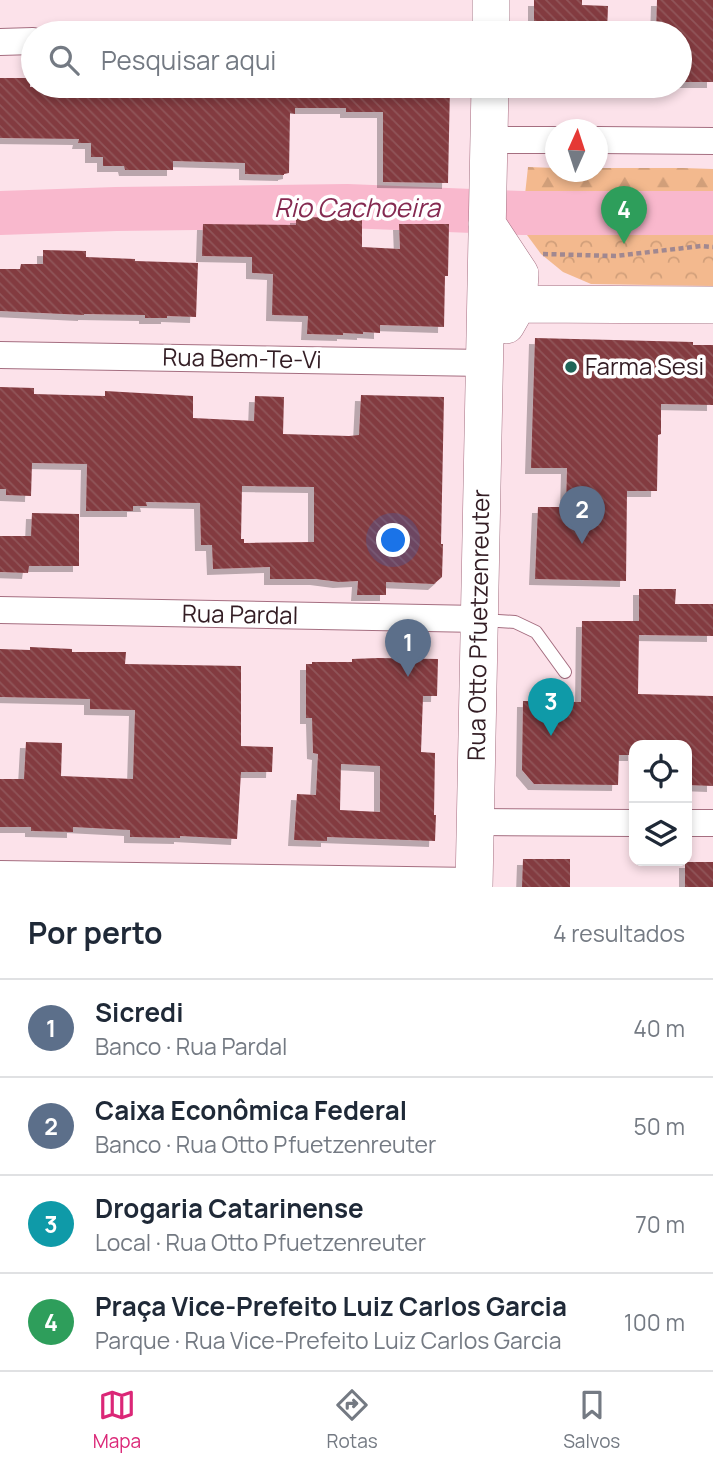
<!DOCTYPE html>
<html lang="pt">
<head>
<meta charset="utf-8">
<style>
	body { margin:0; font-family:Manrope,sans-serif; background:#f6f6f7; color:#1f2937 }
	.controls { position:absolute; right:21px; bottom:21px; display:grid; overflow:hidden; border-radius:14px; box-shadow:0 4px 10px #0003 }
	.controls button { width:63px; height:63px; display:grid; place-items:center; padding:0; border:0; border-bottom:2px solid #e0e1e3; background:#fff; color:#1f2937; font:35px sans-serif }
	.compass { position:absolute; left:545px; top:119px; width:63px; height:63px; border-radius:50%; background:#fff; box-shadow:0 4px 10px #0003; rotate:3deg }
	.you { position:absolute; left:394px; top:541px; width:24px; height:24px; margin:-18px; border:5px solid #fff; border-radius:50%; background:#1a73e8; box-shadow:0 0 0 10px #1a73e833 }
	.badge { display:grid; place-items:center; width:46px; height:46px; border-radius:50%; background:#db2777; color:#fff; font-size:23px; font-weight:700 }
	.pin { position:absolute; translate:-50% -58px; filter:drop-shadow(0 2px 4px #0008) }
	.pin::after { content:''; position:absolute; top:37px; width:24px; height:21px; background:inherit; clip-path:polygon(0 0,100% 0,50% 100%) }
	.list { margin:0; padding:0; list-style:none }
	h2 { display:flex; justify-content:space-between; align-items:center; height:91px; margin:0; padding:0 28px; font-size:30px }
	h2 small { font-size:23px; font-weight:400; color:#747a83 }
	.list li { display:grid; grid-template-columns:46px 1fr auto; gap:21px; align-items:center; box-sizing:border-box; height:98px; padding:0 28px; border-top:2px solid #e0e1e3 }
	.list b { display:block; font-size:26px; white-space:nowrap }
	.list p { margin:0; font-size:23px; white-space:nowrap; color:#747a83 }
	.list em { font-size:23px; font-style:normal; color:#747a83 }
	.icon { flex:none; width:38px; height:38px; fill:none; stroke:currentColor; stroke-width:2; stroke-linecap:round; stroke-linejoin:round }
	.map { position:relative; flex:none; width:713px; height:887px; overflow:hidden }
	.search { position:absolute; background:#fff; box-shadow:0 4px 10px #0003; left:21px; right:21px; top:21px; height:77px; display:flex; align-items:center; gap:18px; box-sizing:border-box; padding:0 24px; border-radius:38px; color:#747a83; font-size:26px }
	.sheet { height:483px; background:#fff }
	nav { display:flex; justify-content:space-around; align-items:center; box-sizing:border-box; height:98px; border-top:2px solid #e0e1e3; background:#fff; font-size:19px; color:#747a83 }
	nav a { display:grid; justify-items:center; gap:4px }
	nav .on { color:#db2777 }
	.map>svg:first-child { display:block }
</style>
</head>
<body>
<div class="map">
<svg width="713" height="887" viewBox="0 0 713 887">
	<defs>
		<pattern id="forest-firs" width="22" height="20" patternUnits="userSpaceOnUse" patternTransform="scale(1.75)"><rect width="22" height="20" fill="#f3b98e"/><path d="M5 1l3.5 6h-7zM16 11l3.5 6h-7z" fill="#d19f7a"/></pattern>
		<pattern id="park-crowns" width="20" height="18" patternUnits="userSpaceOnUse" patternTransform="scale(1.75)"><rect width="20" height="18" fill="#f3b98e"/><path d="M2 6a3 3 0 1 1 6 0M12 15a3 3 0 1 1 6 0" fill="none" stroke="#d19f7a"/></pattern>
		<pattern id="building-back-hatch" width="6" height="6" patternUnits="userSpaceOnUse" patternTransform="scale(1.75)"><rect width="6" height="6" fill="#833b40"/><path d="M-1 5l2 2M0 0l6 6M5-1l2 2" fill="none" stroke="#905559"/></pattern>
		<filter id="shadow"><feDropShadow dx="-6" dy="6" stdDeviation="0" flood-color="#0004"/></filter>
	</defs>
	<rect width="100%" height="100%" fill="#fce2ea"/>
	<path fill="url(#forest-firs)" d="M528 167 555 168 556 172H598V168H683L713 169V213H523Z"/>
	<path fill="url(#park-crowns)" d="M523 213H713V286L591 284 563 272 541 254 527 235Z"/>
	<g fill="none" stroke-linecap="round" stroke-linejoin="round">
		<path stroke="#f9b8cd" stroke-width="44" d="M0 213 116 209 347 206 523 213H713"/>
	</g>
	<path fill="url(#building-back-hatch)" fill-rule="evenodd" filter="url(#shadow)" d="M534 0H582V5L608 6 607 33H534Z
		M657 0H713V82H680V33H656Z
		M0 78H30V87L450 86 448 183 383 182V112H346V108H295V114L290 113 289 173 284 174V175L245 174V163L173 161V170H125L124 166H103V157H91V143H78L79 139 0 138Z
		M296 217 362 218V247L400 249 399 224H449L448 276H445L444 327 380 325V333L363 332V334L343 333V335L307 334 308 316 272 315 273 274 252 273V257L202 256 203 224 296 225Z
		M43 250 86 251V257L135 259V261L198 263 196 317 167 316V318H145V315L84 314V315L0 311V269H20L21 264H43Z
		M535 338 693 342V345H713V405L661 404V434L658 435 657 491H627L626 581 535 579 538 507H566L567 468H531Z
		M0 387 34 388V394L105 396V391L193 396V418L254 421 255 396 284 397 283 434 349 436 359 435 361 395 444 397 441 544H443L442 577 434 584 386 582V595H357L358 581 339 582 316 579H270V567L213 569 212 545H201L200 503 146 502 147 506H133V511H86L87 464 32 463 31 496 6 495V489H0ZM242 486 314 487V542L244 543V539H241Z
		M32 513 79 514V566H29L28 573 0 572V536H31Z
		M639 589H676L675 604H713V636L639 635V630L638 694 713 696V786L687 785V745H634V755H619L618 785 534 784 522 770 523 701 581 702 582 621H639Z
		M30 647 72 649V652H126L125 664 241 666V746L273 747 272 772H241L237 839 180 836V838L130 837V830L73 827V832L31 831V827H0V779H24L26 742 62 743 61 776 133 779 135 710 90 709V699L0 697V649L30 650Z
		M378 658 438 659 437 696H423L421 752 435 753 434 815H436L435 841 327 837V841L294 840 297 794 316 795 318 754 313 753 312 718H306V664H312V662H352V659ZM341 764 380 766V812L340 810Z
		M523 859H570V887H522Z
		M685 862H713V887H685Z"/>
	<g fill="none" stroke-linecap="round" stroke-linejoin="round">
		<g stroke="#a56e80" stroke-width="14">
			<path id="lane" d="M483 620 515 622 536 632 565 672"/>
		</g>
		<g stroke="#a56e80" stroke-width="28">
			<path id="street" d="M0 42 33 41
				M489 140H556
				M598 140 713 141
				M0 355 485 363
				M0 610 479 619
				M476 822 634 823
				M687 823H713
				M0 874 474 881"/>
		</g>
		<g stroke="#a56e80" stroke-width="38">
			<path id="secondary" d="M491 33V0
				M487 224 520 274 518 304 506 325
				M486 292 494 296 518 304 713 305
				M474 887 490 86"/>
		</g>
		<path stroke="#a18890" stroke-width="4.5" stroke-dasharray="5 3.5" stroke-linecap="butt" d="M543 254 616 256 701 246 713 247"/>
		<use href="#lane" stroke="#fff" stroke-width="12"/>
		<use href="#street" stroke="#fff" stroke-width="26"/>
		<use href="#secondary" stroke="#fff" stroke-width="37"/>
	</g>
	<circle fill="#1f6558" stroke="#fff" stroke-width="2.5" cx="571" cy="367" r="7"/>
	<g text-anchor="middle" stroke-width="7" stroke-linejoin="round" paint-order="stroke">
		<g font-size="24" fill="#331d24" stroke="#fff">
			<text transform="translate(242 359) rotate(1)" y="8">Rua Bem-Te-Vi</text>
			<text transform="translate(240 615) rotate(1)" y="8">Rua Pardal</text>
			<text transform="translate(479 625) rotate(-89)" y="8">Rua Otto Pfuetzenreuter</text>
		</g>
		<g font-size="24" fill="#331d24" stroke="#fff" text-anchor="start">
			<text x="585" y="375">Farma Sesi</text>
		</g>
		<g font-size="26" font-style="italic" fill="#852a51" stroke="#fff">
			<text x="357" y="217">Rio Cachoeira</text>
		</g>
	</g>
</svg>
<div class="controls">
<button><svg class="icon" aria-label="locate" viewBox="0 0 24 24"><circle cx="12" cy="12" r="6"/><path d="M12 2v4M12 18v4M2 12h4M18 12h4"/></svg></button>
<button><svg class="icon" aria-label="layers" viewBox="0 0 24 24"><path d="M12 4l9 5-9 5-9-5zM3 14l9 5 9-5"/></svg></button>
</div>
<svg class="compass" viewBox="-18 -18 36 36"><path d="M0-13l5 13h-10z" fill="#e53935"/><path d="M0 13l5-13h-10z" fill="#747a83"/></svg>
<div class="you"></div>
<div class="pin badge" style="left:408px;top:677px;background:#5c6f8a">1</div>
<div class="pin badge" style="left:582px;top:544px;background:#5c6f8a">2</div>
<div class="pin badge" style="left:551px;top:736px;background:#0f9aa8">3</div>
<div class="pin badge" style="left:624px;top:244px;background:#2e9e5b">4</div>
<div class="search"><svg class="icon" aria-label="search" viewBox="0 0 24 24"><circle cx="10" cy="10" r="6"/><path d="M15 15l6 6"/></svg>Pesquisar aqui</div>
</div>
<section class="sheet">
<h2>Por perto<small>4 resultados</small></h2>
<ul class="list">
<li><span class="badge" style="background:#5c6f8a">1</span><div><b>Sicredi</b><p>Banco · Rua Pardal</p></div><em>40 m</em></li>
<li><span class="badge" style="background:#5c6f8a">2</span><div><b>Caixa Econômica Federal</b><p>Banco · Rua Otto Pfuetzenreuter</p></div><em>50 m</em></li>
<li><span class="badge" style="background:#0f9aa8">3</span><div><b>Drogaria Catarinense</b><p>Local · Rua Otto Pfuetzenreuter</p></div><em>70 m</em></li>
<li><span class="badge" style="background:#2e9e5b">4</span><div><b>Praça Vice-Prefeito Luiz Carlos Garcia</b><p>Parque · Rua Vice-Prefeito Luiz Carlos Garcia</p></div><em>100 m</em></li>
</ul>
</section>
<nav>
<a class="on"><svg class="icon" aria-label="map" viewBox="0 0 24 24"><path d="M3 6l6-2 6 2 6-2v14l-6 2-6-2-6 2zM9 4v14M15 6v14"/></svg>Mapa</a>
<a><svg class="icon" aria-label="directions" viewBox="0 0 24 24"><path d="M12 3l9 9-9 9-9-9zM9 14v-3h6M13 9l2 2-2 2"/></svg>Rotas</a>
<a><svg class="icon" aria-label="saved" viewBox="0 0 24 24"><path d="M7 4h10v16l-5-4-5 4z"/></svg>Salvos</a>
</nav>
</body>
</html>
